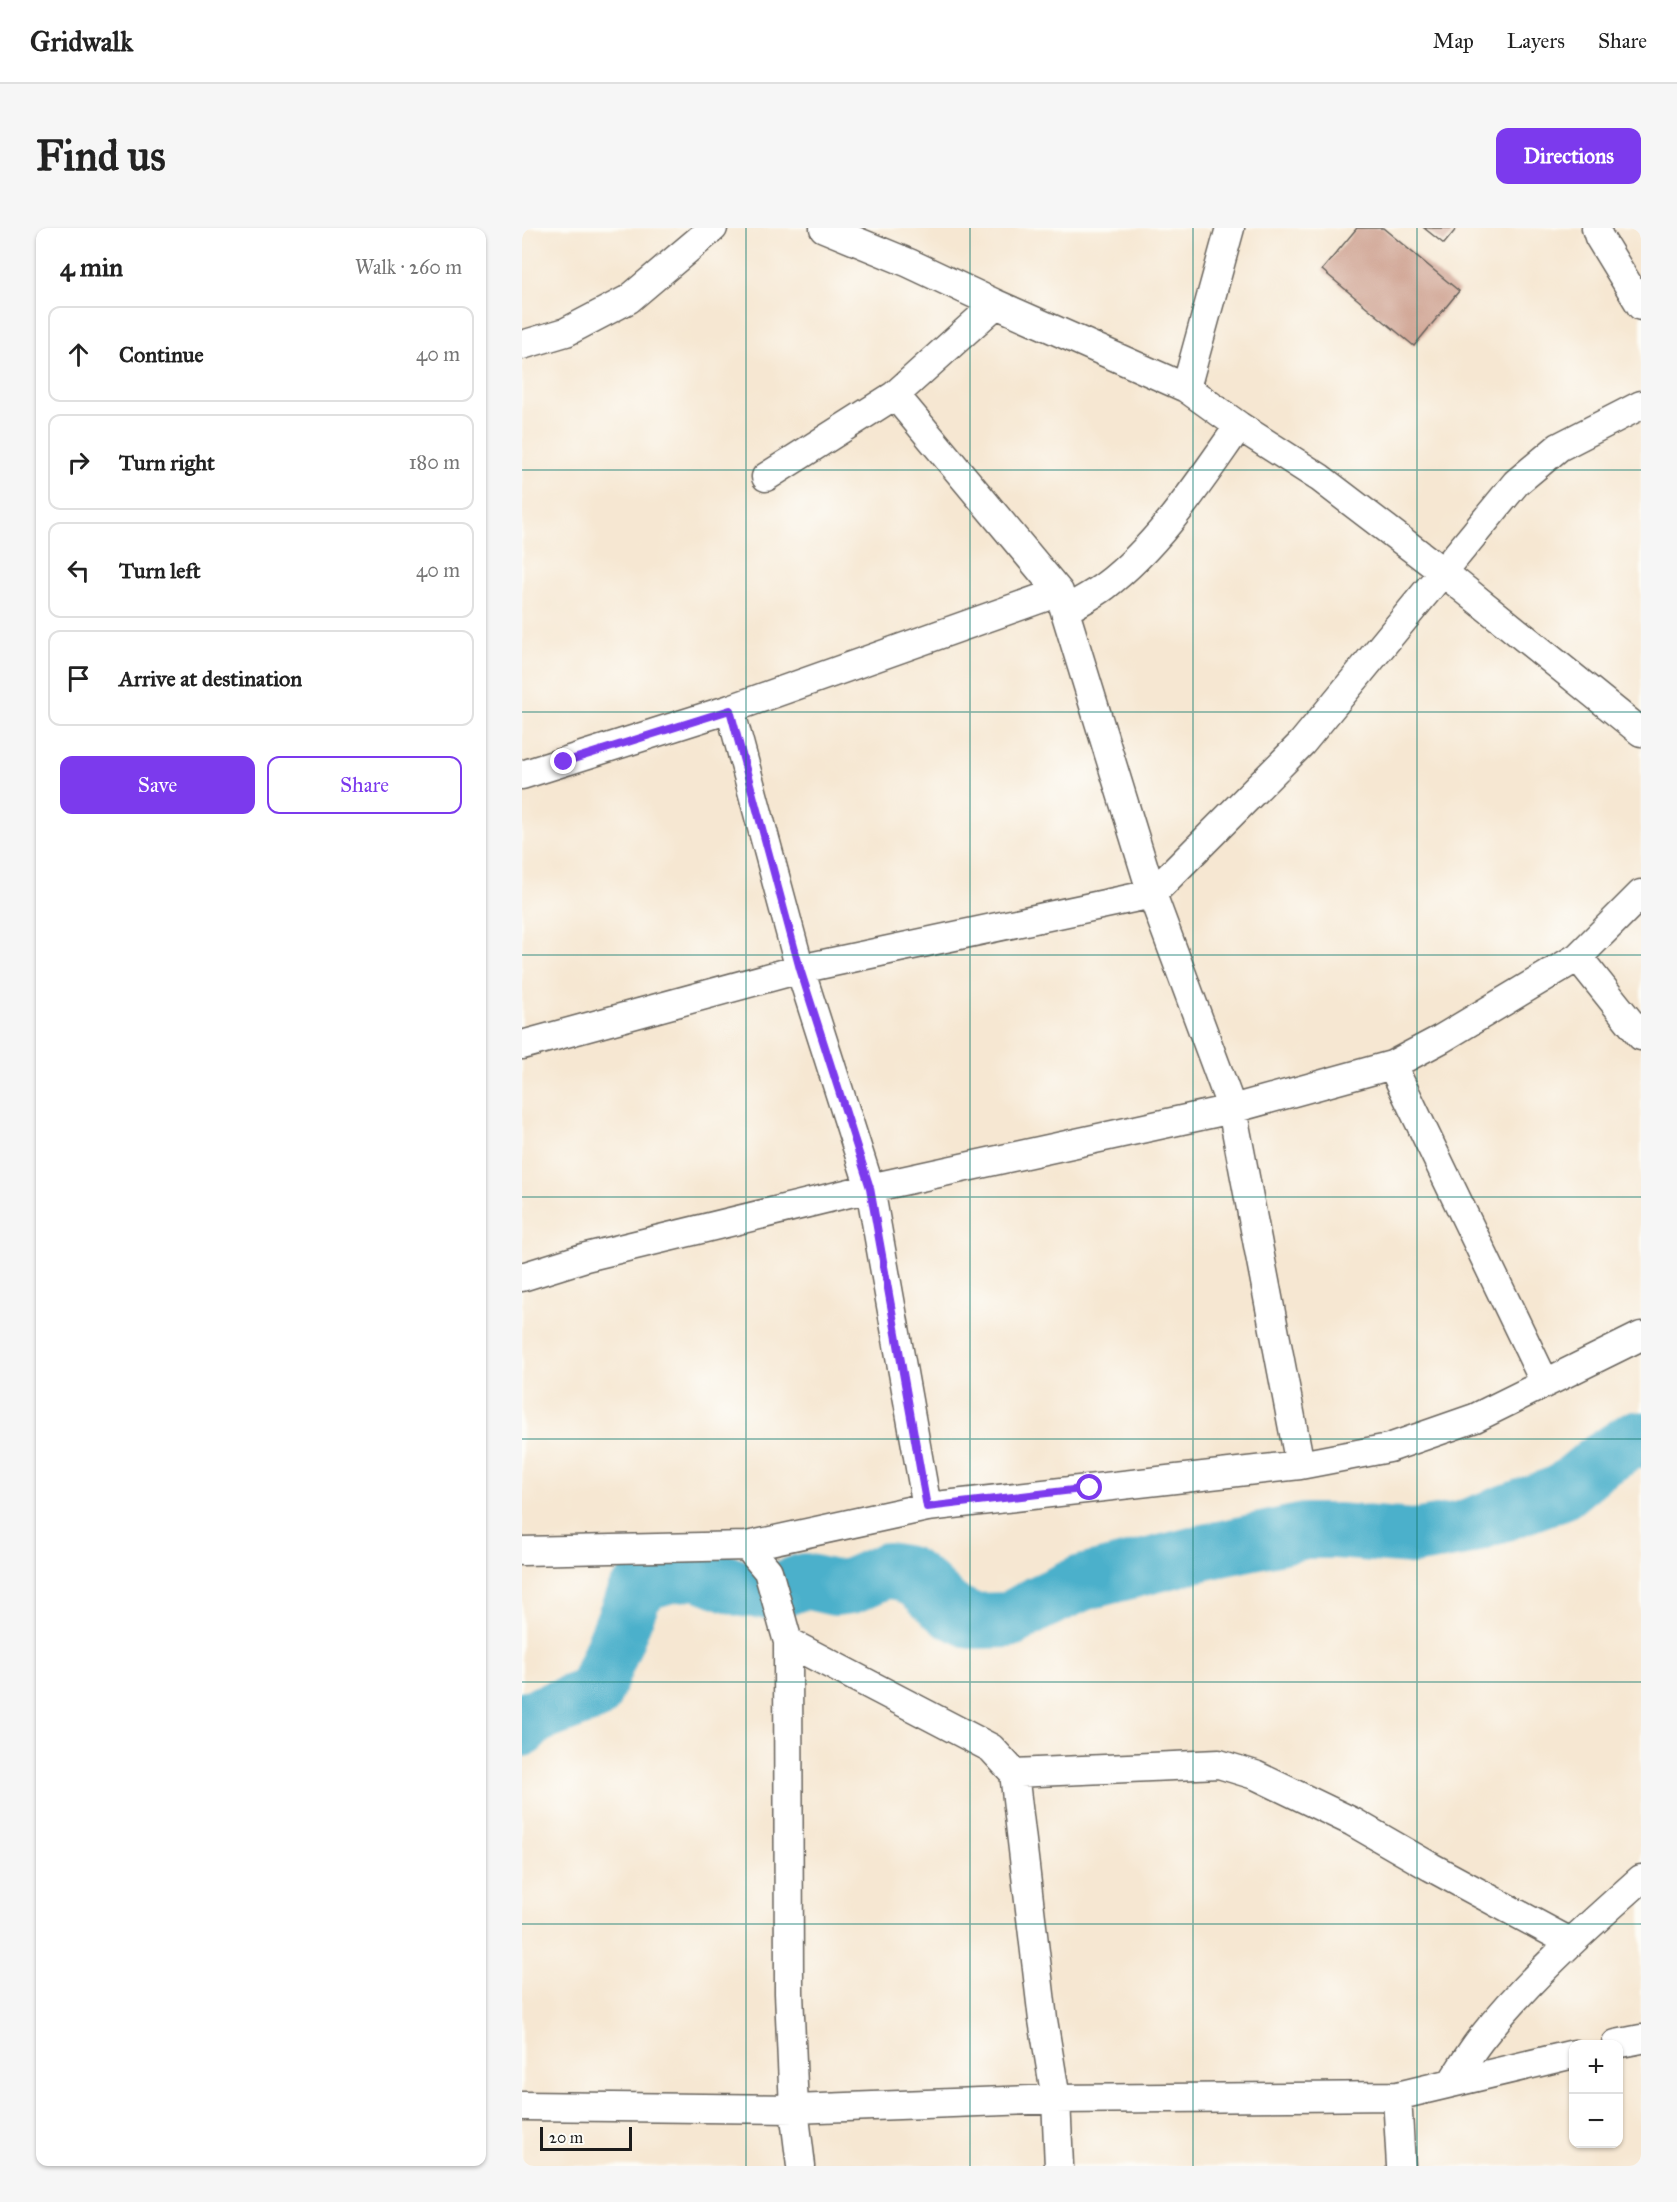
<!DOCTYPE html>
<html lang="en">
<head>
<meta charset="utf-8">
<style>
	body { margin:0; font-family:"IM FELL Great Primer",serif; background:#f6f6f6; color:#222 }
	.controls { position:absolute; right:18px; bottom:18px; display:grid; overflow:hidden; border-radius:12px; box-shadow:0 2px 4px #0004 }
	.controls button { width:54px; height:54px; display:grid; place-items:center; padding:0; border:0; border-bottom:2px solid #e0e0e0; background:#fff; color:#222; font:30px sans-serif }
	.scale { position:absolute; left:18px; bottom:15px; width:92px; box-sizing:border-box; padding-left:6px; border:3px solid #1c1c1c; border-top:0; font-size:16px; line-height:21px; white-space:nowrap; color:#1c1c1c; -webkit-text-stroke:4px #fdfcf7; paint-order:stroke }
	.stop { position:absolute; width:18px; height:18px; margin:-14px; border:4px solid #7c3aed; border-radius:50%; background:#fff }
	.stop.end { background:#7c3aed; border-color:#fff; box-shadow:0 2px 6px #0008 }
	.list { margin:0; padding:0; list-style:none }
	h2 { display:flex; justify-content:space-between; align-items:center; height:78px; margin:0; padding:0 24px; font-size:26px }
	h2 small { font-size:20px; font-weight:400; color:#767676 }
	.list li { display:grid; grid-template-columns:39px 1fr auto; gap:18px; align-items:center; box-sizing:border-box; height:96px; margin:0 12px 12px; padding:0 12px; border:2px solid #e0e0e0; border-radius:12px }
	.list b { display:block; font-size:22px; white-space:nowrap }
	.list em { font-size:20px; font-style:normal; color:#767676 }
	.actions { display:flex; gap:12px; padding:18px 24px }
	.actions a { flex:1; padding:14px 0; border:2px solid #7c3aed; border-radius:12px; text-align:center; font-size:21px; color:#7c3aed }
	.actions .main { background:#7c3aed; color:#fff }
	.icon { flex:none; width:33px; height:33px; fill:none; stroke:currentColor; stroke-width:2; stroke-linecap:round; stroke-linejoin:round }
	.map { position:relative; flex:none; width:1119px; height:1938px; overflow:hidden; border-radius:12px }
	header { display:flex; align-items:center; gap:36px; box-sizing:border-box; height:84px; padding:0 30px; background:#fff; border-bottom:2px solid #e0e0e0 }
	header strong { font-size:28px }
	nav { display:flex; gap:33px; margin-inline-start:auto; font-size:21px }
	.intro { display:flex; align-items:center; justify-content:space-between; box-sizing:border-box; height:144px; padding:0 36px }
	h1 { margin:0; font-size:42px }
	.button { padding:15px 27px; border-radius:12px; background:#7c3aed; color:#fff; font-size:21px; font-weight:700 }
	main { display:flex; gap:36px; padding:0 36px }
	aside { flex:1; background:#fff; border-radius:12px; box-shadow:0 2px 4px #0004 }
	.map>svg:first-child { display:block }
</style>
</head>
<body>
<header>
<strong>Gridwalk</strong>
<nav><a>Map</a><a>Layers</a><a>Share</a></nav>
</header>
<div class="intro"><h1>Find us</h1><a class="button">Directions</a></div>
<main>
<aside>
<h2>4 min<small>Walk · 260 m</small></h2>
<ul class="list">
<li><svg class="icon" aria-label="ahead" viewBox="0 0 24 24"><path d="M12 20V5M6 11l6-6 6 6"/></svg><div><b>Continue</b></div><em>40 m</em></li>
<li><svg class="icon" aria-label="right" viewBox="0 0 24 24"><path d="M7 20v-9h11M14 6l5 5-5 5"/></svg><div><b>Turn right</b></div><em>180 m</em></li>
<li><svg class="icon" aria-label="left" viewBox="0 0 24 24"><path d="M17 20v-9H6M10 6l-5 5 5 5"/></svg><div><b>Turn left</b></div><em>40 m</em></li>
<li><svg class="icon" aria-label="arrive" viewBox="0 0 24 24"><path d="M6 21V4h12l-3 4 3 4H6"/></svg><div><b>Arrive at destination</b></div></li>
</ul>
<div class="actions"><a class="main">Save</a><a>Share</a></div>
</aside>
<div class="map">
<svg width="1119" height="1938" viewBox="0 0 1119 1938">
	<rect width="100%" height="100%" fill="#fdfcf7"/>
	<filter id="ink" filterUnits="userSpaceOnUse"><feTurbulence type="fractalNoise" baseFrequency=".0167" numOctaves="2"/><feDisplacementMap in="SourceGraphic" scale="12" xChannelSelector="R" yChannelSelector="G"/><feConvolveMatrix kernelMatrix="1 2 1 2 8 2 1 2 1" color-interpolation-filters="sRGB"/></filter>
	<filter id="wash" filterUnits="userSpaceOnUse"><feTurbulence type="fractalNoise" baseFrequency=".008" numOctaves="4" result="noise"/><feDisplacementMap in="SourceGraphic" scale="24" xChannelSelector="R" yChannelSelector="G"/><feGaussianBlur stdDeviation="1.35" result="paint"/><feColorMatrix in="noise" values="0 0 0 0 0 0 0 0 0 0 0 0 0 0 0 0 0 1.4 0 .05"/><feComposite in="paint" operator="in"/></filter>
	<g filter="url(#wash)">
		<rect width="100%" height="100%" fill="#f6e7d2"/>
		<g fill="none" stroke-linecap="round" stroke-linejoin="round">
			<path stroke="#4cb0cb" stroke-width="56" d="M258 1362 282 1353 313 1360 329 1358 365 1342 386 1346 403 1359 427 1382 451 1393 487 1392 517 1375 560 1355 683 1324 783 1303H814L891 1309 939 1301 1040 1264 1074 1236 1112 1211 1119 1212
				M0 1501 11 1489 72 1466 112 1367 124 1354 148 1347 175 1344 221 1361 245 1363"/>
		</g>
		<g id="blocks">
			<path fill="#cea08f" d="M835 0H861L937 63 892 118 800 42Z
				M902 0H935L922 16Z"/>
		</g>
	</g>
	<g filter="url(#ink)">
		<use href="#blocks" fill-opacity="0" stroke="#68635c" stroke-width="1.5"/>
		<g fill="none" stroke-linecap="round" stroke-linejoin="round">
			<g stroke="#68635c" stroke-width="31">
				<path id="street" d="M302 0 387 35 474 76
					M1074 0 1077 9 1119 78
					M0 117 44 104 107 71 191 0
					M664 160 708 0
					M373 167 537 364 630 666 710 881 778 1237
					M244 249 373 167 474 76 664 160 717 198 798 250 921 344 1119 504
					M544 382C557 374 571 367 583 358 638 316 678 253 717 198
					M208 481 278 741 348 960 405 1279
					M0 547 208 481 537 364
					M1056 729 1119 808
					M0 817 278 741 630 666 780 515 994 255 1037 219 1119 177
					M870 837 1023 1155
					M0 1049 64 1029 348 960 710 881 870 837 919 811 1056 729 1119 666
					M225 1318 246 1343 266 1414
					M0 1323 225 1318 405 1279 778 1237 867 1220 953 1190 1119 1108
					M492 1545 697 1536 733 1547 831 1594 909 1639 1048 1714
					M1094 1816 1119 1811
					M930 1854C939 1840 948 1825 958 1812 1005 1752 1063 1701 1119 1651
					M875 1868 879 1938
					M0 1878 272 1881 534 1871 875 1868 1052 1826
					M279 1938 272 1881 267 1765 266 1414 469 1520 492 1545 521 1792 534 1871 537 1938"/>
			</g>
			<use href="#street" stroke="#fff" stroke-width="28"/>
		</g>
	</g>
	<g fill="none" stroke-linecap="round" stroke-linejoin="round" filter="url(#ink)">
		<path stroke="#7c3aed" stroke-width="8" d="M42 534 208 482 278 741 348 960 405 1279 568 1260"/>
	</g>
	<path fill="none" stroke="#0f766e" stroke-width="1.5" stroke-opacity="0.55" d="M224 0V1938M448 0V1938M671 0V1938M895 0V1938M0 242H1119M0 484H1119M0 727H1119M0 969H1119M0 1211H1119M0 1454H1119M0 1696H1119"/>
</svg>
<div class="controls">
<button>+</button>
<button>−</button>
</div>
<div class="scale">20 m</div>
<div class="stop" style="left:568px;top:1260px"></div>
<div class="stop end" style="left:42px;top:534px"></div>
</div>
</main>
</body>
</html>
